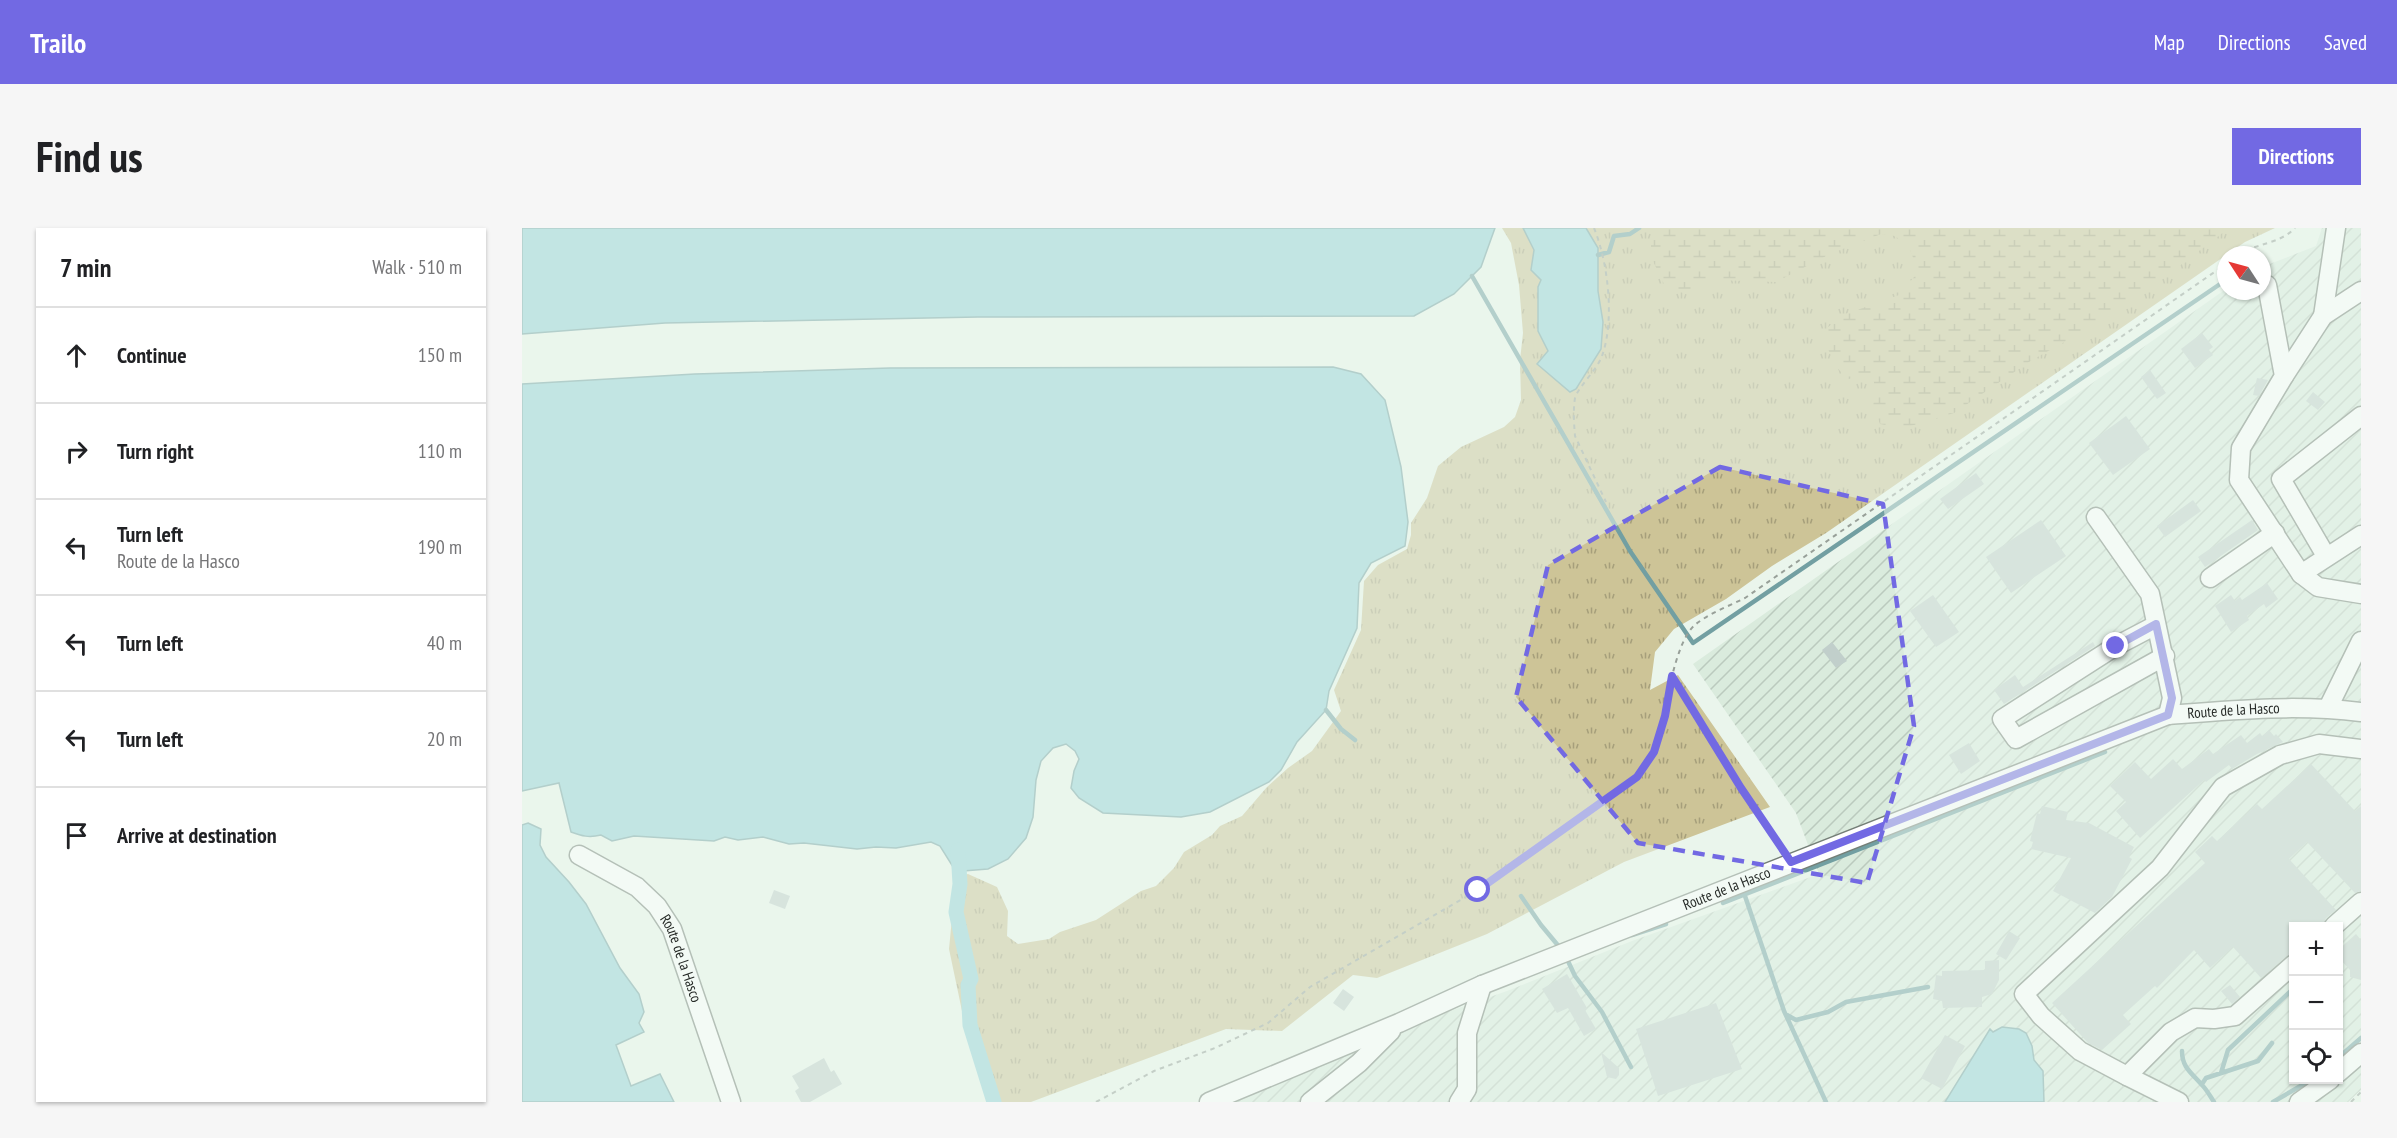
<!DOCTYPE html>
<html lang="en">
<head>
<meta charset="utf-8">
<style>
	body { margin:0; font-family:"PT Sans Narrow",sans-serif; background:#f6f6f6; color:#202124 }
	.controls { position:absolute; right:18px; bottom:18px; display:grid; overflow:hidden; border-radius:0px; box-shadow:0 2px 4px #0004 }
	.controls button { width:54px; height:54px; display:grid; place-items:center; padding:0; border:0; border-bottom:2px solid #e0e0e0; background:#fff; color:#202124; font:30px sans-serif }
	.compass { position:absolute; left:1695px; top:18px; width:54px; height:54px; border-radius:50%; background:#fff; box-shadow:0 2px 4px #0004; rotate:306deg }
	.stop { position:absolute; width:18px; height:18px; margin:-14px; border:4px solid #7269e3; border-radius:50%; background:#fff }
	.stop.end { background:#7269e3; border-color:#fff; box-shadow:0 2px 6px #0008 }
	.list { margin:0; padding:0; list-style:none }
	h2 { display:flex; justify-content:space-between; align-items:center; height:78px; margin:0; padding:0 24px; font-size:26px }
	h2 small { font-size:20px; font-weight:400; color:#757577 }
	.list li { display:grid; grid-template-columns:39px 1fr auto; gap:18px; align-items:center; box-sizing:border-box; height:96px; padding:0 24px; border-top:2px solid #e0e0e0 }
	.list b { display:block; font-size:22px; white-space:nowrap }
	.list p { margin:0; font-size:20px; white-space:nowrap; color:#757577 }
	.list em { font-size:20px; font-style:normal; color:#757577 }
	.icon { flex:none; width:33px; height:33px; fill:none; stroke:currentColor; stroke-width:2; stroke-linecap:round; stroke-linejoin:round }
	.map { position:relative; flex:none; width:1839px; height:874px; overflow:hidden; border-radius:0px }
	header { display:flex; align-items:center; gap:36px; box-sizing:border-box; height:84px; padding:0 30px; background:#7269e3; color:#fff }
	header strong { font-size:28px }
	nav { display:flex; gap:33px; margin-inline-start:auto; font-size:21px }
	.intro { display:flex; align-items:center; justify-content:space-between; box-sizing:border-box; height:144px; padding:0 36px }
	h1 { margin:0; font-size:42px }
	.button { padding:15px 27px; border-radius:0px; background:#7269e3; color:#fff; font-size:21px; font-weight:700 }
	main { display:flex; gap:36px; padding:0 36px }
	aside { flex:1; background:#fff; border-radius:0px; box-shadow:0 2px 4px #0004 }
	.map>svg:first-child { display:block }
</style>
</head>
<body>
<header>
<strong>Trailo</strong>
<nav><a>Map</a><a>Directions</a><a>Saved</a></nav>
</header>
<div class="intro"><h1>Find us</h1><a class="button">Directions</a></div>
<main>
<aside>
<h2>7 min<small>Walk · 510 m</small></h2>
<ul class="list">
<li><svg class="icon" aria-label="ahead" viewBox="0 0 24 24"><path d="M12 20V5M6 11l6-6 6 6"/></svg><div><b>Continue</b></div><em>150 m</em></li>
<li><svg class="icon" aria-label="right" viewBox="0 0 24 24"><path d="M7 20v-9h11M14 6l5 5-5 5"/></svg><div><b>Turn right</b></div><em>110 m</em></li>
<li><svg class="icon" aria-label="left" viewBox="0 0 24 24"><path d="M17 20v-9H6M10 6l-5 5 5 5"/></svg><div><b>Turn left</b><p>Route de la Hasco</p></div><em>190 m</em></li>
<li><svg class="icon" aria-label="left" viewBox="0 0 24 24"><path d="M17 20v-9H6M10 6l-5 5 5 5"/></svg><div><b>Turn left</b></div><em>40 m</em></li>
<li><svg class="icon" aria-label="left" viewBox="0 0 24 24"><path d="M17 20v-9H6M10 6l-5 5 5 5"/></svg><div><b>Turn left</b></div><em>20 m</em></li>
<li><svg class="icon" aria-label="arrive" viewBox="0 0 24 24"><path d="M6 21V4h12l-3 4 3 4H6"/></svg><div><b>Arrive at destination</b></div></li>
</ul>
</aside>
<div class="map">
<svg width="1839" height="874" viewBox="0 0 1839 874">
	<defs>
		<pattern id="industrial-furrows" width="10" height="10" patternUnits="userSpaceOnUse" patternTransform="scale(1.5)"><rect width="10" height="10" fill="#daebdd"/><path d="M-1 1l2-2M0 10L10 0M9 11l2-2" fill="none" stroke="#bbcabe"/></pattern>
		<pattern id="grass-tufts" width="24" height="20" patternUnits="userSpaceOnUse" patternTransform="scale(1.5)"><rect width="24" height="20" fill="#cdc497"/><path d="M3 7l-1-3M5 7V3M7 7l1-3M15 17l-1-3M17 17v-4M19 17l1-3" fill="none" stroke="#a69f7b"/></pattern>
		<pattern id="wetland-marsh" width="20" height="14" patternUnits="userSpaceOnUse" patternTransform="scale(1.5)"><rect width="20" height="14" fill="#cdc497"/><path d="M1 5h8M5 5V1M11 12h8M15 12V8" fill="none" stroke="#a69f7b"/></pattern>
	</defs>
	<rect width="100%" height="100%" fill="#eaf5ec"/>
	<path fill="url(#industrial-furrows)" fill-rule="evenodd" d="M1800 0H1839V862L1826 874H707L889 797 985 763 1110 713 1297 646 1274 585 1171 436 1704 61V63H1740V39L1794 18ZM1772 698H1816V852H1772Z"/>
	<path fill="url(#grass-tufts)" d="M980 0H1753L1723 14 1304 305 1250 338 1204 371 1152 401 1133 424 1128 462 1156 447 1248 579 1102 634 965 706 855 750 831 747 760 803 704 801 509 874H465L440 783 427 721 434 649 446 646 475 659 486 683 485 708 496 716 527 711 538 704 574 692 619 663 634 658 652 640 662 624 690 607 698 598 720 588 745 559 766 540 790 523 819 483 812 462 839 402 842 353 856 337 885 321 889 307V295L905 270 916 238 939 219 982 199 993 189 999 172 998 132 1001 105 997 57 989 15Z"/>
	<path fill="url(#wetland-marsh)" d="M1129 0H1707L1600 82 1510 132 1432 185 1382 200 1358 196 1351 178 1352 154 1342 147 1323 152 1305 120V100L1321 87 1377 67 1397 43 1386 18 1373 8 1359 6 1308 26 1254 54 1194 52 1166 67 1142 56 1129 29Z"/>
	<path fill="#92d1d7" stroke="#729fa2" stroke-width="1.5" d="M0 0H973L959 39 932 66 892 88 456 89 143 95 0 106Z
		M1001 0H1064L1076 20V63L1081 94 1079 121 1054 161 1048 164 1015 136 1026 123 1016 103V59L1019 52 1009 42 1012 22Z
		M811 139 839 146 863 172 879 239 886 294 883 318 849 335 837 355 835 400 807 463 804 482 775 514 759 542 747 554 688 584 659 589 581 585 557 570 549 560 552 543 557 531 553 523 544 516 531 520 519 533 514 552 511 589 504 610 486 631 466 641 441 643 431 639 418 618 409 614 374 620 354 619 335 621 282 615 267 616 241 609 216 612 203 609 192 613 112 608 90 613 79 607C67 610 60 608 49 604L37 555 0 563V156L173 146 368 140Z
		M6 595 19 601 18 617 24 629 47 654 64 676 98 740 117 766 122 784 117 795 122 804 94 817 109 858 138 846 152 874H0V597Z
		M1480 799 1497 801 1504 805 1510 818 1512 832 1521 843 1522 874H1423L1468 801 1471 804Z"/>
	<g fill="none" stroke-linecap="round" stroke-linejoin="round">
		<path stroke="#729fa2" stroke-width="4.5" d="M1076 27 1087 24 1092 8 1108 6 1117 0
			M950 48 1108 323 1171 415 1704 52
			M804 482 819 501 833 512
			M999 668 1019 697 1039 721
			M1223 668 1262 783 1304 874
			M1201 675 1583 524
			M1110 707 1144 696
			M1045 731 1053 748 1080 784 1109 839
			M1265 787 1274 792 1306 784 1324 774 1406 759
			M1660 823C1660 840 1670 845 1680 857 1685 862 1688 868 1692 874
			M1816 830 1839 810
			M1699 845 1706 822 1772 760
			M1680 856 1684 850 1736 833 1750 815
			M1751 874 1789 852"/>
		<path stroke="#92d1d7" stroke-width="15" d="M436 622 438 656 434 684 449 751 446 757 448 797 472 874"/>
	</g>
	<path fill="#c1cfcb" d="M1680 105 1691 119 1687 122 1691 127 1673 140 1659 121Z
		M1628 142 1644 165 1635 171 1619 149Z
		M1735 150 1746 152 1737 168 1731 167Z
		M1791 164 1803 174 1796 182 1784 173Z
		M1604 188 1628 221 1591 247 1567 215Z
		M1454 245 1462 256 1426 281 1418 271Z
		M1671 272 1679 283 1643 309 1635 298Z
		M1519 292 1544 328 1489 365 1464 329Z
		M1730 292 1736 302 1683 339 1676 329Z
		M1745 355 1756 371 1744 380 1742 376 1725 388 1727 392 1709 404 1693 378 1709 367 1713 373 1718 369 1720 372Z
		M1411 367 1437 404 1414 419 1388 383Z
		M1310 414 1325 433 1314 440 1300 422Z
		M1571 414 1573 418 1482 476 1472 462 1493 447 1501 459Z
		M1747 502 1752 508 1754 506 1761 514 1735 526 1710 541 1707 537 1684 554 1682 552 1618 610 1594 583 1604 574 1588 558 1613 534 1629 551 1651 531 1660 541 1687 521 1691 526 1719 507 1725 515 1738 505 1740 508Z
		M1447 515 1458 533 1439 546 1427 527Z
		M1789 536 1833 583 1839 578V663L1833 665 1785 614 1767 631 1814 682 1804 690 1801 699H1772V725L1765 728 1739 750 1711 719 1688 740 1672 722 1635 760 1633 758 1601 787 1609 796 1580 822 1566 815 1530 775 1683 635 1673 624 1690 608 1695 613 1735 576 1740 581Z
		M1520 578 1546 584 1544 592 1567 595 1612 619 1607 629 1610 631 1590 669 1573 685 1531 663 1549 630 1509 621 1511 614 1508 613 1515 585 1518 586Z
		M252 662 268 668 263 681 247 675Z
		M1487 703 1498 710 1484 732 1474 726Z
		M1834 706 1839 712V752L1828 749V742L1816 729V722Z
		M1477 732V752L1470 766 1460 769V779L1421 780 1420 773 1411 771 1414 747 1420 748V743L1463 742V733Z
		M1045 746 1065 780 1063 782 1074 801 1062 808 1046 780 1035 785 1020 761Z
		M1708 757 1718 769 1710 776 1699 763Z
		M821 761 832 769 822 783 811 775Z
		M1194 775 1220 841 1136 868 1114 801Z
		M1423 807 1443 818 1420 861 1399 850Z
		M1079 824 1097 840V847L1094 851 1085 849Z
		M302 830 309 844 312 842 320 856 288 874H279L273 863 277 860 270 848Z"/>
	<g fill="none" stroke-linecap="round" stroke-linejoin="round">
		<g stroke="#757f77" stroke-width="21">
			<g id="minor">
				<path d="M1745 57 1762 148 1719 220 1717 252 1779 346 1796 359 1839 366"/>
				<path d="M1801 88 1814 0"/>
				<path d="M1762 148 1801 88 1839 63"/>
				<path d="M1574 289 1628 366 1650 470 1646 487"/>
				<path d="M1804 328 1759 251 1839 188"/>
				<path d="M1779 346 1839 307"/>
				<path d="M1688 350 1753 305"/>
				<path d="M1634 397 1594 418 1480 491 1494 511 1643 428"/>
				<path d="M1806 480 1839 413"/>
				<path id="s1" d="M57 627 115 659 135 678 150 701 209 874"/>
				<path d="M1812 698 1839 674"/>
				<path d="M1772 736 1713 788 1692 791 1673 790 1649 804 1605 848 1558 823 1519 788 1502 766 1638 640 1701 559 1758 527 1797 516 1839 521"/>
				<path d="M1816 845 1839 825"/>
				<path d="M1605 848 1657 874"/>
				<path id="s2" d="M687 874 877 795 960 757 1646 487C1710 482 1774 476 1839 484"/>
				<path d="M788 874 837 835 869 803"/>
				<path d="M937 874 945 861V805L960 757"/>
				<path d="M1777 874 1808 852"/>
			</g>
		</g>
		<path stroke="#98a099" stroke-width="2" stroke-dasharray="4.5 4.5" stroke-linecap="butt" d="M1072 0C1086 34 1093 92 1080 128 1075 142 1056 159 1053 170 1051 182 1052 196 1053 208L1084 274
			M1716 27C1734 15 1758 16 1773 0
			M1151 449 1219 560 1261 622
			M574 874 632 843 693 820 746 795 788 759 956 662 1115 549C1121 540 1129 531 1133 521 1144 490 1150 415 1174 396 1188 385 1207 378 1223 370L1704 36
			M1829 874 1839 864"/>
		<use href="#minor" stroke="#fff" stroke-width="18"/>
	</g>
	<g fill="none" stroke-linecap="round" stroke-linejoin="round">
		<path stroke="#7269e3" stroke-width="8" d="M956 662 1115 549 1132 524 1143 488 1150 448 1219 560 1269 634 1646 487 1650 470 1634 396 1594 418"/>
	</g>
	<path d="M0 0H1839V874H0ZM1198 239 1361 276 1392 498 1345 655 1116 615 994 469 1026 337Z" fill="#eaf5ec" fill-opacity=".55" fill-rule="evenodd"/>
	<path fill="none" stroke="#7269e3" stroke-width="4.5" stroke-dasharray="12 8" stroke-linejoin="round" d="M1198 239 1361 276 1392 498 1345 655 1116 615 994 469 1026 337Z"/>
	<g text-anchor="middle" stroke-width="5" stroke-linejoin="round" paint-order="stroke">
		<g font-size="15" fill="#272b28" stroke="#eaf5ec">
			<text dy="5" stroke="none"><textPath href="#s2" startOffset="1100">Route de la Hasco</textPath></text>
			<text dy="5" stroke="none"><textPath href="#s2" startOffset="560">Route de la Hasco</textPath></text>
			<text dy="5" stroke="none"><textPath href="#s1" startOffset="152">Route de la Hasco</textPath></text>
		</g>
	</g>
</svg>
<div class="controls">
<button>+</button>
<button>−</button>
<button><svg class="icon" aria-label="locate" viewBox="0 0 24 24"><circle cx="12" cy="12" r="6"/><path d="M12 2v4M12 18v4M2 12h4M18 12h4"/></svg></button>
</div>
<svg class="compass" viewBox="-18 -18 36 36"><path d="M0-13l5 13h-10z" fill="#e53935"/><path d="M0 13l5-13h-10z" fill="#757577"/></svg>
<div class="stop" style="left:956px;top:662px"></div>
<div class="stop end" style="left:1594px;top:418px"></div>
</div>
</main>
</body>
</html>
